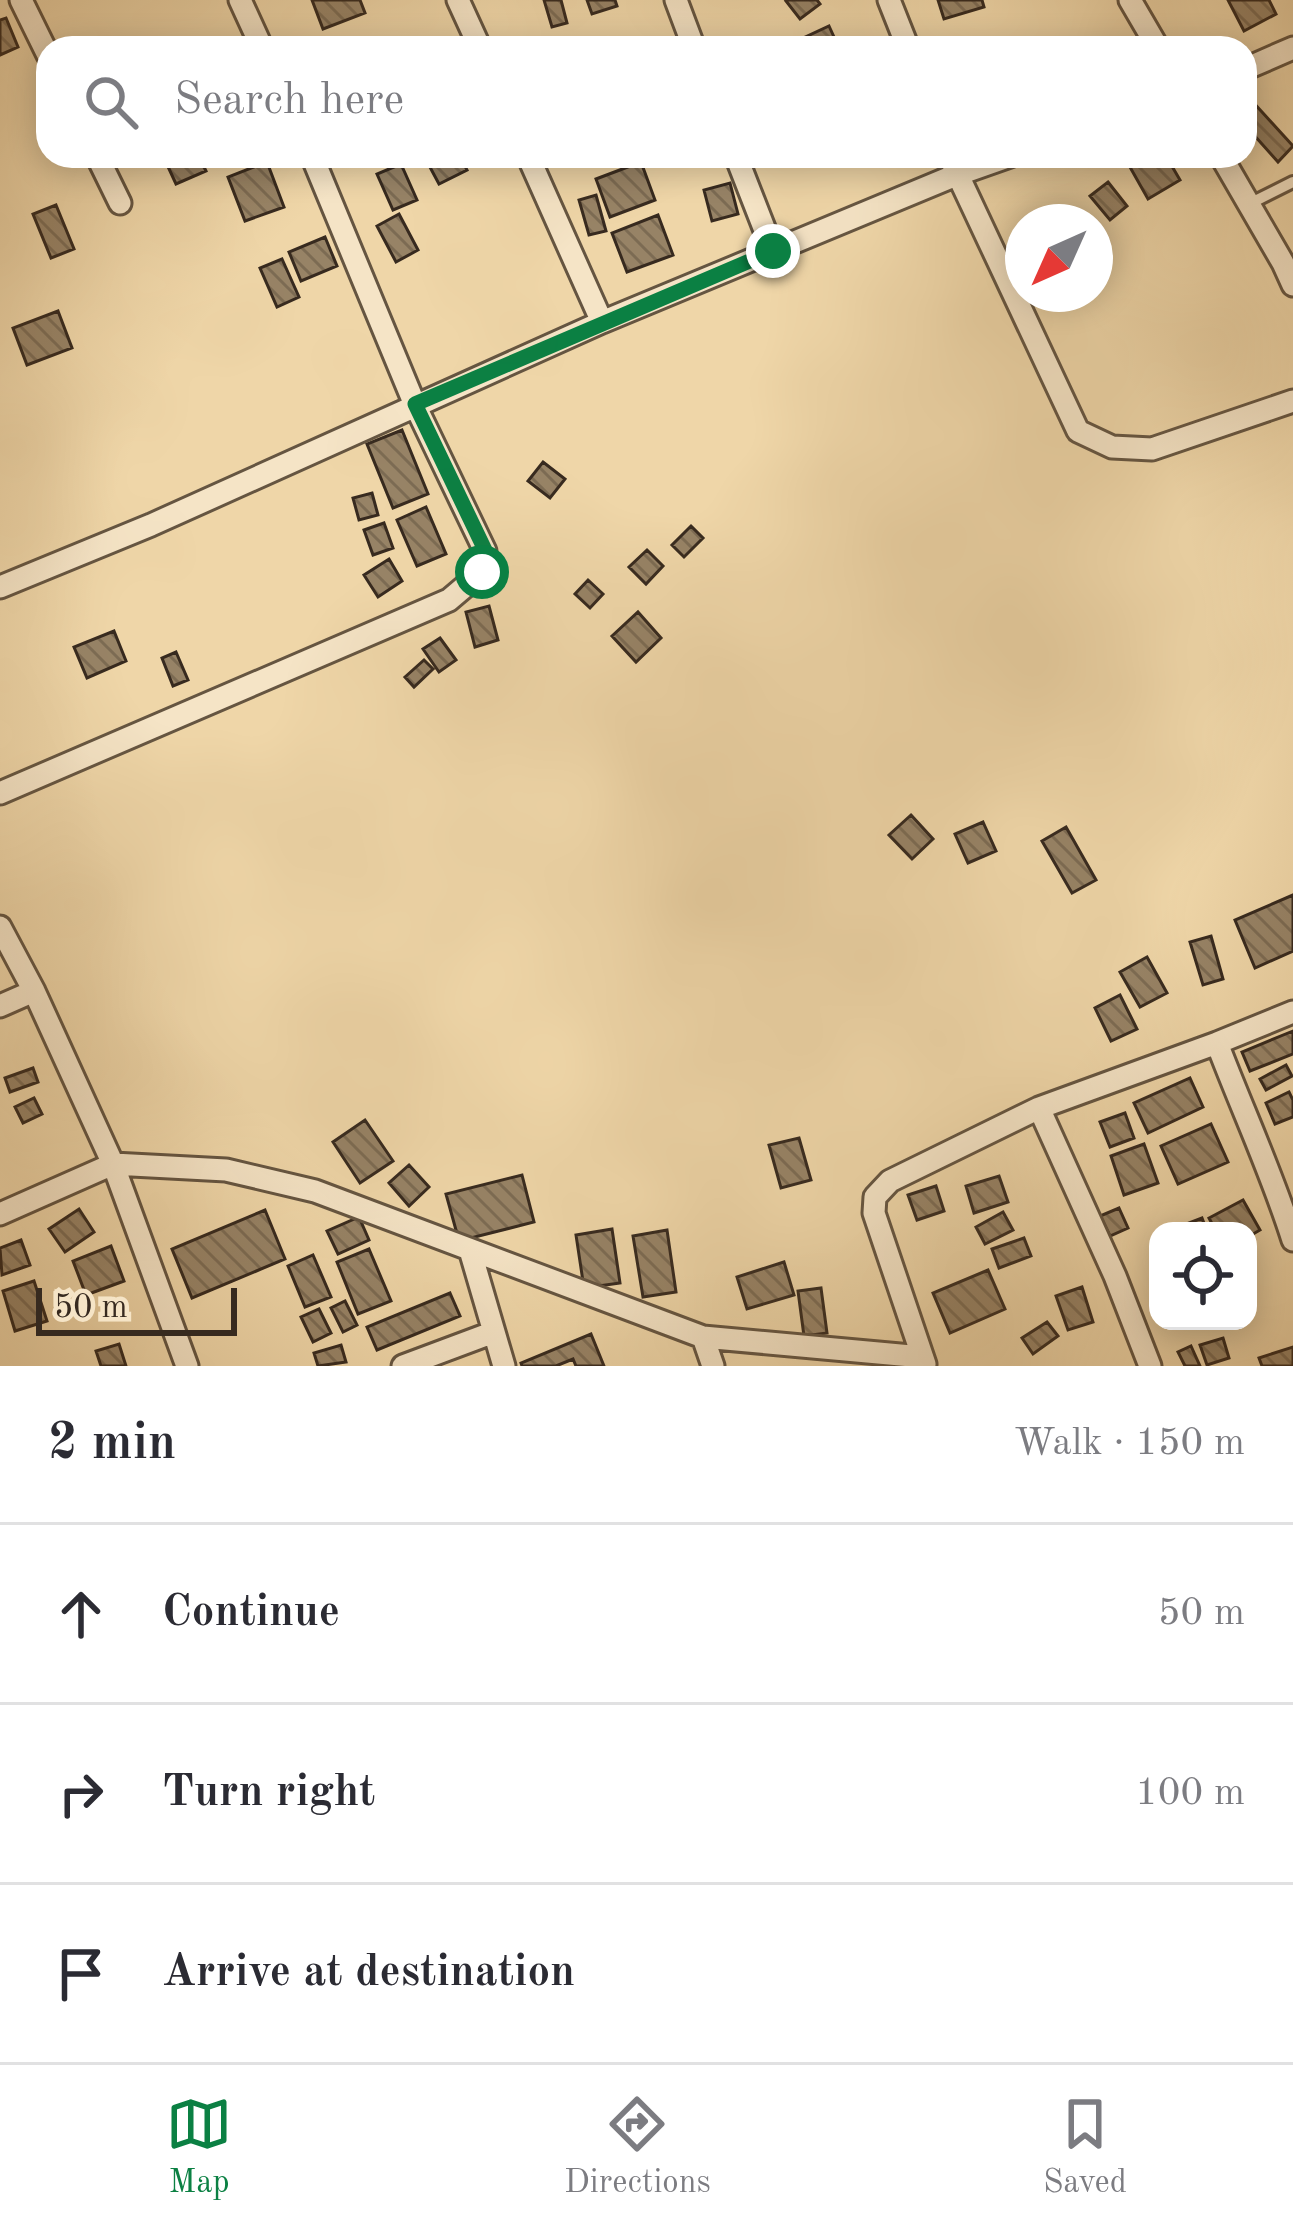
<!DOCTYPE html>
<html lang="en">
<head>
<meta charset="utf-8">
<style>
	body { margin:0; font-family:"Old Standard TT",serif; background:#f2f2f3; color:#2b2b33 }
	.controls { position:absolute; right:36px; bottom:36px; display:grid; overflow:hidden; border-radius:24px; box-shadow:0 6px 30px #0003 }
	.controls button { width:108px; height:108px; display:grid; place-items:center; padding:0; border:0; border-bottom:3px solid #e1e1e2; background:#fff; color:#2b2b33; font:60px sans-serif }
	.compass { position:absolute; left:1005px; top:204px; width:108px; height:108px; border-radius:50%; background:#fff; box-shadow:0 6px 30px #0003; rotate:225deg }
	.scale { position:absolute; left:36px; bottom:30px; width:201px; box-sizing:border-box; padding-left:12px; border:6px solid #372a1f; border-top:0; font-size:33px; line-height:42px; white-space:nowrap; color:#372a1f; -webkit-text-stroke:9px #f5e4c6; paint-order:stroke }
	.stop { position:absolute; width:36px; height:36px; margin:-27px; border:9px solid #0b8043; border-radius:50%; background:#fff }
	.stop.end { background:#0b8043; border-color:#fff; box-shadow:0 3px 12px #0008 }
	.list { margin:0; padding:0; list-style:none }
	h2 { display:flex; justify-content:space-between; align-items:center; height:156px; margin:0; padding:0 48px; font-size:51px }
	h2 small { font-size:39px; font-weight:400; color:#7c7c81 }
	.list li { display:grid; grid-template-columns:78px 1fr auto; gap:36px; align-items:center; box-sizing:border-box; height:180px; padding:0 48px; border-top:3px solid #e1e1e2 }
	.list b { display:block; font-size:45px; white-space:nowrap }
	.list em { font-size:39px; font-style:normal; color:#7c7c81 }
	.icon { flex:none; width:66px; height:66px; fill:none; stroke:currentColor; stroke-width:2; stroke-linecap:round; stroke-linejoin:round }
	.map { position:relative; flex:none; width:1293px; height:1366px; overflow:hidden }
	.search { position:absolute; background:#fff; box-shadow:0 6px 30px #0003; left:36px; right:36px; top:36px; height:132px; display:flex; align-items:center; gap:30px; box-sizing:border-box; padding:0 42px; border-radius:36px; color:#7c7c81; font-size:45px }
	.sheet { height:696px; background:#fff }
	nav { display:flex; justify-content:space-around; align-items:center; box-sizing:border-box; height:168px; border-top:3px solid #e1e1e2; background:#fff; font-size:33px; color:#7c7c81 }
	nav a { display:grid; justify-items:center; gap:6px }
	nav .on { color:#0b8043 }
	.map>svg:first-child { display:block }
</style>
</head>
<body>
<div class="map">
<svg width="1293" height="1366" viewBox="0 0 1293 1366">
	<defs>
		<pattern id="building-back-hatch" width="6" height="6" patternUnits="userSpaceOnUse" patternTransform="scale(3)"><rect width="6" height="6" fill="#978366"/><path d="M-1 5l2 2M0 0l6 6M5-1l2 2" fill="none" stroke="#7c6b53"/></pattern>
	</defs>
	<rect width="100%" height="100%" fill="#efd6a8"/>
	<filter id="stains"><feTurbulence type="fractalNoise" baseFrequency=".00167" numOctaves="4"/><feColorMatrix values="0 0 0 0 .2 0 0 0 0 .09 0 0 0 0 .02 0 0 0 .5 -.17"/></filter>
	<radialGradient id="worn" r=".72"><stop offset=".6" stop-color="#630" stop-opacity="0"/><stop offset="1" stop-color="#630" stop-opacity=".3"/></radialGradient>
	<path fill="url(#building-back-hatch)" stroke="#372a1f" stroke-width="3" d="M312 0H360L365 13 323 29Z
		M544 0H561L567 23 552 27Z
		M587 0H615L617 6 592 14Z
		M788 0H817L820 4 800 19 786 1Z
		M938 0H982L984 7 944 19Z
		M1228 0H1269L1276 14 1244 31Z
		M6 18 18 47 0 55V20Z
		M829 26 839 48H803L799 40Z
		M1252 101 1293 146 1278 162 1245 125V107Z
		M167 156H199L206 171 176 184 164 158Z
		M424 156H460L467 170 439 184Z
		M1133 156H1166L1180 180 1148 199 1126 160Z
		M267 162 284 207 245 221 228 177Z
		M641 162 655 200 610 217 596 179Z
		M401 164 417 200 393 210 377 174Z
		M1108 182 1127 206 1110 220 1090 196Z
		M730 183 738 214 712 221 704 190Z
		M596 195 606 231 589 235 579 200Z
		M56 205 74 249 51 258 33 214Z
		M399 214 418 250 396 262 377 226Z
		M658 215 673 255 627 272 612 233Z
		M325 237 337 266 301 281 289 252Z
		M282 259 299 297 277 307 260 268Z
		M58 311 72 348 27 365 13 328Z
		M402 430 428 494 393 508 367 444Z
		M543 462 565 479 550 498 528 481Z
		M372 493 378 515 359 520 353 498Z
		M426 507 446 554 417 566 397 520Z
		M384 523 393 548 373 555 364 530Z
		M691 526 703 538 684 557 672 545Z
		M647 550 663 566 646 584 629 567Z
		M389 559 402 581 378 597 364 575Z
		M588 580 603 594 590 608 575 594Z
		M489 606 498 640 475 647 466 612Z
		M638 612 661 638 636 662 612 636Z
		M114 631 126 661 87 678 74 647Z
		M440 638 456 660 439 672 423 649Z
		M176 652 188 680 173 686 162 658Z
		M424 660 433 669 414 687 405 677Z
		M911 815 933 839 912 859 889 835Z
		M983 822 996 851 968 863 955 834Z
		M1066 827 1096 880 1072 893 1042 841Z
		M1293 895V951L1255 968 1235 920Z
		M1211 936 1223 979 1203 985 1190 942Z
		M1147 957 1167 993 1140 1007 1120 972Z
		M1120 995 1137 1029 1111 1041 1095 1008Z
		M1293 1031V1054L1250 1071 1242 1052Z
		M1286 1065 1292 1076 1266 1090 1260 1079Z
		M33 1068 38 1082 10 1092 5 1078Z
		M1190 1078 1203 1107 1148 1133 1134 1103Z
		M1289 1092 1293 1100V1117L1275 1124 1266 1103Z
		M34 1098 42 1114 23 1123 15 1107Z
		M1125 1113 1134 1138 1110 1147 1100 1122Z
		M365 1120 393 1161 360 1183 333 1142Z
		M1211 1124 1228 1162 1178 1184 1161 1146Z
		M799 1138 811 1180 781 1188 769 1145Z
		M1144 1144 1158 1183 1124 1195 1111 1156Z
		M409 1165 429 1187 409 1206 389 1183Z
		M522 1175 534 1222 459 1241 446 1194Z
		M999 1176 1008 1202 974 1213 966 1186Z
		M936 1186 944 1211 917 1220 908 1195Z
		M1243 1200 1260 1230 1248 1237V1231H1216L1209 1218Z
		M1119 1208 1128 1228 1110 1236 1100 1216Z
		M79 1209 94 1232 65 1252 49 1229Z
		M265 1210 285 1259 192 1298 172 1249Z
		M1003 1212 1013 1230 985 1244 976 1227Z
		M359 1217 369 1240 338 1254 327 1231Z
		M1202 1218 1207 1231H1186L1184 1225Z
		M612 1229 620 1283 584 1288 576 1235Z
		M667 1230 676 1292 643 1297 633 1236Z
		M1024 1238 1031 1256 999 1268 992 1249Z
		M21 1240 30 1265 2 1275 0 1248Z
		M111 1246 124 1281 86 1295 73 1261Z
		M369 1249 391 1301 358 1314 337 1262Z
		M313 1255 331 1297 305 1307 288 1266Z
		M784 1262 794 1295 747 1309 737 1277Z
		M988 1270 1005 1309 950 1333 933 1293Z
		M34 1281 47 1321 15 1331 3 1291Z
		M1082 1287 1093 1322 1068 1330 1056 1296Z
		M821 1288 827 1333 804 1336 798 1291Z
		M450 1293 460 1316 377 1350 367 1327Z
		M345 1301 357 1325 343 1332 331 1308Z
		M319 1309 331 1333 313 1342 301 1317Z
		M1047 1322 1058 1336 1033 1354 1022 1338Z
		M591 1334 604 1366H576L573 1359 556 1366H522L521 1363Z
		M1223 1338 1229 1358 1207 1365 1200 1345Z
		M119 1344 126 1366H101L96 1351Z
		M341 1345 346 1362 318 1366 314 1353Z
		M1191 1346 1200 1366H1185L1178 1352Z
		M1293 1347V1366H1262L1259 1358Z"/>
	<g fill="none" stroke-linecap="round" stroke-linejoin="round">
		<g stroke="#655541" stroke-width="16">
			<path id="service" d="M1249 204 1293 182"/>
		</g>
		<g stroke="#655541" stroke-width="27">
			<path id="minor" d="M21 0 48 55
				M240 0 262 48
				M458 0 480 48
				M676 0 694 48
				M889 0 908 48
				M1130 0 1158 48
				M1245 69 1293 48
				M97 156 120 203
				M528 156 602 322
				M736 156 773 251
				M949 156 1078 431 1112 447 1152 449 1293 401
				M1221 156 1283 263 1293 285
				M0 587 151 525 602 322 956 175 1010 156
				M0 793 449 600 482 572 485 551 415 405 312 156
				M0 927 34 991 113 1164 187 1366
				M0 1006 34 991
				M1217 1043C1242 1109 1272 1173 1293 1240
				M1039 1108 1115 1276 1150 1366
				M0 1214 113 1164 226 1170 315 1191 703 1337 922 1357
				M470 1250 504 1366
				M703 1337 713 1366
				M925 1364 874 1213 875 1197 890 1181 1039 1108 1217 1043 1293 1012
				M403 1366 494 1332"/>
		</g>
		<use href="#service" stroke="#f5e4c6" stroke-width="10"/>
		<use href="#minor" stroke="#f5e4c6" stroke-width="21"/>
	</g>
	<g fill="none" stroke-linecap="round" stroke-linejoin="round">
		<path stroke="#0b8043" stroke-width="15" d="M482 572 485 550 415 404 773 251"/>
	</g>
	<rect width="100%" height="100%" filter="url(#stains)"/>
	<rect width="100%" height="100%" fill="url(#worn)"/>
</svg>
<div class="controls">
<button><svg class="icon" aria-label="locate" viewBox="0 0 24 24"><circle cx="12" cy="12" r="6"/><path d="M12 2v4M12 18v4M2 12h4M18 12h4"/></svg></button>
</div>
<svg class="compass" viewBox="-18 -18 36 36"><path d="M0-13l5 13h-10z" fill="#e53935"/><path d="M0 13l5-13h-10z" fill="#7c7c81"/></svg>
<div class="scale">50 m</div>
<div class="stop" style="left:482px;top:572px"></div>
<div class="stop end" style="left:773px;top:251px"></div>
<div class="search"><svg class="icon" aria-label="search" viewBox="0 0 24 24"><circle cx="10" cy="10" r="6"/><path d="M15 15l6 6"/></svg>Search here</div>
</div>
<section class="sheet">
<h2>2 min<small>Walk · 150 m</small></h2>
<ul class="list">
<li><svg class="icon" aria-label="ahead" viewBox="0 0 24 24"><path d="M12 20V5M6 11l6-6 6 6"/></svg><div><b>Continue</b></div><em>50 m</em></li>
<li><svg class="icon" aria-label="right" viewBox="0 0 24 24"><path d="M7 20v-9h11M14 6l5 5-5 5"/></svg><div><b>Turn right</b></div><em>100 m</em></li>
<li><svg class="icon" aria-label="arrive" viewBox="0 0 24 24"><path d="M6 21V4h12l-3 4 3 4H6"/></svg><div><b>Arrive at destination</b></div></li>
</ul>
</section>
<nav>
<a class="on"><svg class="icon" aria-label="map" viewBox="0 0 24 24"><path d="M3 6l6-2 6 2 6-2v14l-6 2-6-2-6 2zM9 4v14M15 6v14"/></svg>Map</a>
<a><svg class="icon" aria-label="directions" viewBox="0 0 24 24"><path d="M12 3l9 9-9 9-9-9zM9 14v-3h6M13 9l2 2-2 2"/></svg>Directions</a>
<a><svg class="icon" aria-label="saved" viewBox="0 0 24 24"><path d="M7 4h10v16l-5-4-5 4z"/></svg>Saved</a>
</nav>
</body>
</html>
